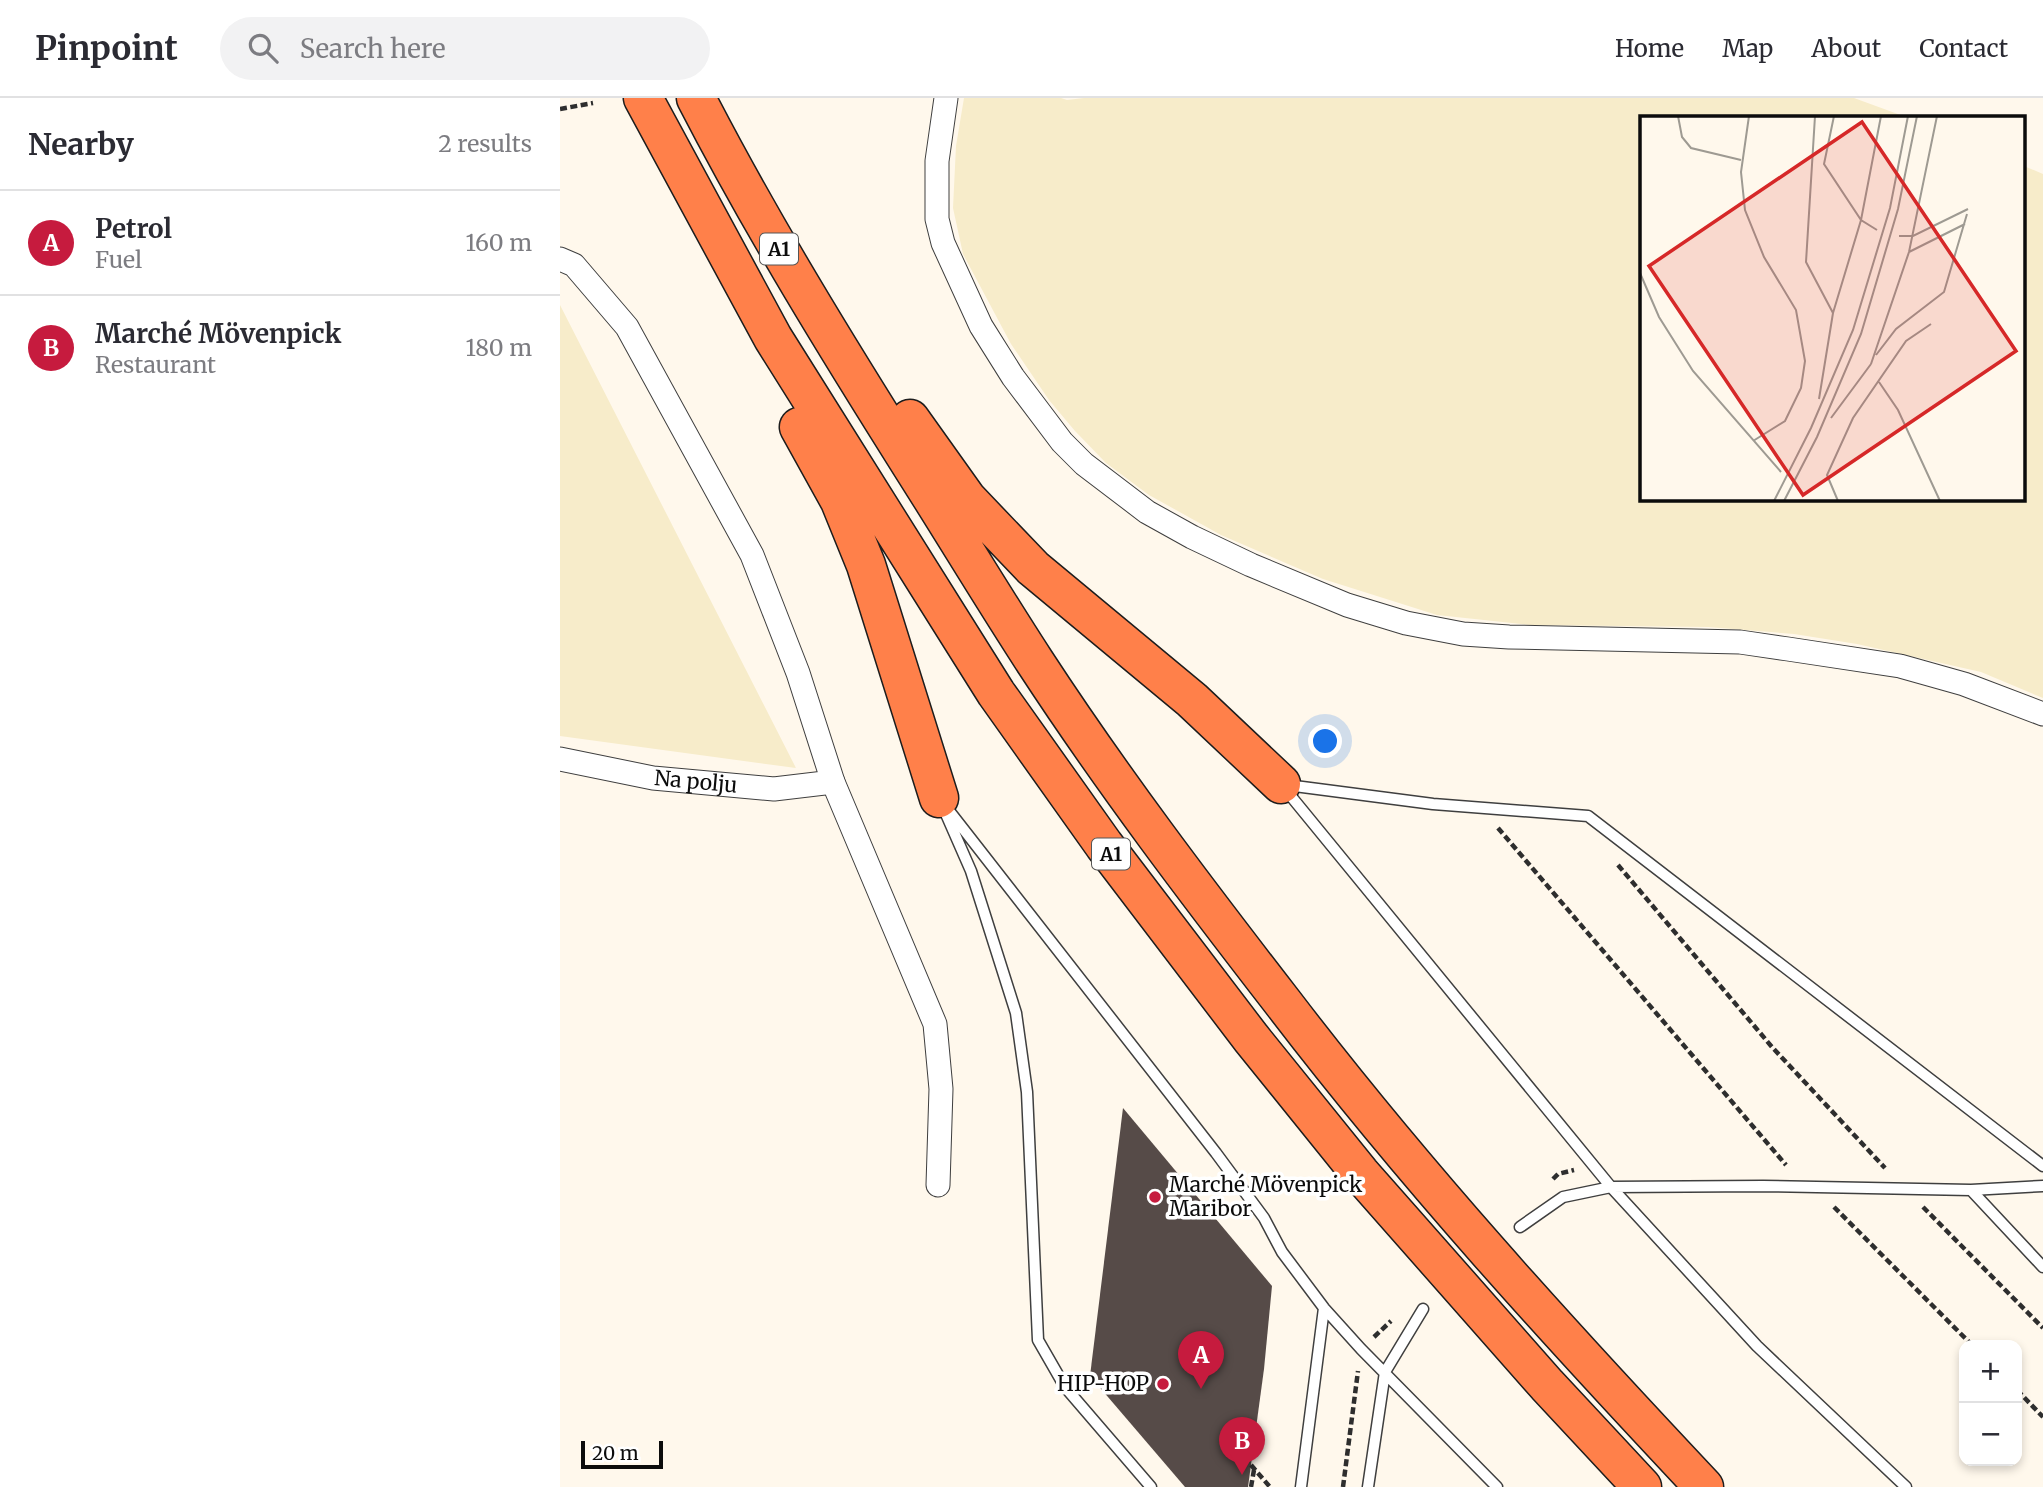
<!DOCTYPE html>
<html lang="en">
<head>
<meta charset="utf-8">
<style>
	body { margin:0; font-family:Merriweather,serif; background:#f2f2f3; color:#2b2b33 }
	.controls { position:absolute; right:21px; bottom:21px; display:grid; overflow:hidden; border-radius:14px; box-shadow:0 4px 10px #0003 }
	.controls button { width:63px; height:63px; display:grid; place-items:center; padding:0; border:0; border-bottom:2px solid #e1e1e2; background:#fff; color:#2b2b33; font:35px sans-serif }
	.scale { position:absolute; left:21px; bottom:18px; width:82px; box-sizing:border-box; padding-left:7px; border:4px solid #0c0c0c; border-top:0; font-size:19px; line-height:24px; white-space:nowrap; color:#0c0c0c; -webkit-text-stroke:5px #fff; paint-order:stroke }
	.you { position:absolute; left:766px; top:644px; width:24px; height:24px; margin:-18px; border:5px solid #fff; border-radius:50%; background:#1a73e8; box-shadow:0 0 0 10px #1a73e833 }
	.badge { display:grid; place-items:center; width:46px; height:46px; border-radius:50%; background:#c61b3e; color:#fff; font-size:23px; font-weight:700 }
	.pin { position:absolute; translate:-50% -58px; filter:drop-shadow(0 2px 4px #0008) }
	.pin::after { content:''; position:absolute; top:37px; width:24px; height:21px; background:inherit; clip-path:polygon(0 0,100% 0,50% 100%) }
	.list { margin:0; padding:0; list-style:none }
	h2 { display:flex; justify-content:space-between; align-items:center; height:91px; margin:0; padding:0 28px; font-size:30px }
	h2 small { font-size:23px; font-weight:400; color:#7c7c81 }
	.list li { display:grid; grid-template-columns:46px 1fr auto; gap:21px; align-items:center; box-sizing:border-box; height:105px; padding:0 28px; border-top:2px solid #e1e1e2 }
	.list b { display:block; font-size:26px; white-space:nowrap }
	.list p { margin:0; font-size:23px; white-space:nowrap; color:#7c7c81 }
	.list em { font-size:23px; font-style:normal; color:#7c7c81 }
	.icon { flex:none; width:38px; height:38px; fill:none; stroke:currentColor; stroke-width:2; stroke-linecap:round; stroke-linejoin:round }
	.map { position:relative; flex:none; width:1483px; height:1389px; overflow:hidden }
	header { display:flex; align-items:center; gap:42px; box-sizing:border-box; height:98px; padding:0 35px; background:#fff; border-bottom:2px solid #e1e1e2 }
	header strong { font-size:33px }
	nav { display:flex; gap:38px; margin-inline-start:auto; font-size:24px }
	.search { width:490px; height:63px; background:#f2f2f3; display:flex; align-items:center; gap:18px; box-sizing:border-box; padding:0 24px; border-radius:38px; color:#7c7c81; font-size:26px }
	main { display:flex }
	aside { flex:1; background:#fff }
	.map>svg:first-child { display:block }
</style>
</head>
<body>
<header>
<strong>Pinpoint</strong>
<div class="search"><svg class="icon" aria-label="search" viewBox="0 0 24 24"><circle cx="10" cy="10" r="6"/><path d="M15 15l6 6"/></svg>Search here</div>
<nav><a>Home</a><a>Map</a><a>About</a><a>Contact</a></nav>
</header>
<main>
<aside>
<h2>Nearby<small>2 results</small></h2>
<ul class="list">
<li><span class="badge">A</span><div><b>Petrol</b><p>Fuel</p></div><em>160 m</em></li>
<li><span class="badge">B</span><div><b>Marché Mövenpick</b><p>Restaurant</p></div><em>180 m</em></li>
</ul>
</aside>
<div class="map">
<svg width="1483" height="1389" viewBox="0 0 1483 1389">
	<rect width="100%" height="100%" fill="#fff8ec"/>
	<path fill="#f7ecca" d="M404 0H501L507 2 524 0H1294L1346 19H1082V401H1464V68L1483 76V600L1421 574 1297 546 1234 536 1148 529 970 527 877 517 763 481 661 437 589 397 546 365 515 333 489 302 451 246 403 156 393 110 396 48Z
		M0 207 236 670 0 638Z"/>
	<path fill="#564b48" d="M563 1010 712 1188 704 1271 688 1389H625L530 1278Z"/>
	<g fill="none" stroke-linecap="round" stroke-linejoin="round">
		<g stroke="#3f3f3f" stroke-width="13">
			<path id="service" d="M727 687 873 706 1028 718 1483 1068
				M725 691 1051 1089 1197 1248 1346 1389
				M383 705 656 1055 704 1120 722 1154 764 1210 801 1251 937 1389
				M386 716 411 773 456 915 467 994 478 1242 505 1289 591 1389
				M1411 1092 1483 1088
				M960 1129 1003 1099 1051 1089 1203 1088 1411 1092 1483 1169
				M741 1389 764 1210
				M808 1389 825 1274 863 1211"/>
		</g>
		<g stroke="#3f3f3f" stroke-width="25">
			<g id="minor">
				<path d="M386 0 377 63V121L383 145 421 228 453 279 502 344 524 366 587 414 632 439 691 467 787 507 846 525 903 536 949 539 1180 544 1228 551 1340 568 1404 586 1483 616"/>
				<path d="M0 161 14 167 67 229 192 457 238 575 273 684 375 926 381 991 378 1087"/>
				<path id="s1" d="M0 661 93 680 214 691 273 684"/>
			</g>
		</g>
		<g stroke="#1d1d1d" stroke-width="41">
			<path id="motorway" d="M83 0 213 240 436 595 544 747 691 940 800 1075 987 1287 1082 1389
				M136 0C202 128 278 251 355 373 395 436 434 501 475 564 552 682 638 795 724 906 854 1076 998 1234 1144 1389
				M350 321 407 401 473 470 632 602 721 686
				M239 329 280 403 306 467 379 700"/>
		</g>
		<path stroke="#2e2e2e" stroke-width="4.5" stroke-dasharray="7 3.5" stroke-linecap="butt" d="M0 11 33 5
			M938 730 1226 1067
			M1058 767 1212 949 1325 1070
			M993 1081 998 1076 1014 1072
			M1274 1109 1412 1247
			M1363 1109 1483 1230
			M814 1239 831 1223
			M1457 1292 1483 1319
			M691 1367 710 1389
			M691 1389 694 1372
			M783 1389 798 1273"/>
		<use href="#service" stroke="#fff" stroke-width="10"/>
		<use href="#minor" stroke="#fff" stroke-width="23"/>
		<use href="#motorway" stroke="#ff804a" stroke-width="38"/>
	</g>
	<g fill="#c61b3e" stroke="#fff" stroke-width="2.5">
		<circle cx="595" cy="1099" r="7"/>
		<circle cx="603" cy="1286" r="7"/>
	</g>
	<g text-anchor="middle" stroke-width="7" stroke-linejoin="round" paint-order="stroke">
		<g fill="#fff" stroke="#555" stroke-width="2">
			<rect x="200" y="135.5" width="38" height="31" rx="5"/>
			<rect x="532" y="740.5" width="38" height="31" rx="5"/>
		</g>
		<g font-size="19" font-weight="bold" fill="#0c0c0c">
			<text x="219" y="158">A1</text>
			<text x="551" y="763">A1</text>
		</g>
		<g font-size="21" fill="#0c0c0c" stroke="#fff">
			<text dy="7" stroke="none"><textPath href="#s1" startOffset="138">Na polju</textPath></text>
		</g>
		<g font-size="21" fill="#0c0c0c" stroke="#fff" text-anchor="start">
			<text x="609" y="1094">Marché Mövenpick<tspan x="609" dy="24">Maribor</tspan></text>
			<text x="589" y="1293" text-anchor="end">HIP-HOP</text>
		</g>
	</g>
	<g transform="translate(1080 18)">
		<rect width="385" height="385" fill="#fff8ec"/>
		<path fill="none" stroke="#9e9a92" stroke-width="2" d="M38 0 42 21 51 32 101 44M109 0 101 56 105 94 124 141 156 194 165 245 161 272 145 305 113 325M175 0 166 146 193 197M194 0 184 48 221 104 237 114M259 120H273L328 93M269 136 325 108M0 157 19 201 53 255 141 356M193 197 221 104 241 0M236 239 256 213 304 176 327 98M231 248 269 136 297 0M239 266 258 294 300 385M179 283 193 197M191 302 231 248M134 385 171 312 213 214 250 92 268 0M144 385 177 321 221 218 258 93 277 0M198 385 187 359 213 302 266 225 291 208"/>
		<path fill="#d62828" fill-opacity="0.15" stroke="#d62828" stroke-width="3.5" d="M222 6 376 235 163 379 9 150Z"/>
		<rect width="385" height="385" fill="none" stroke="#0c0c0c" stroke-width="3.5"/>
	</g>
</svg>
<div class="controls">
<button>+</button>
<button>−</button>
</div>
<div class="scale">20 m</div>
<div class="you"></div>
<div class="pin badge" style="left:641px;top:1291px">A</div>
<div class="pin badge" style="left:682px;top:1377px">B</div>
</div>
</main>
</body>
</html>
